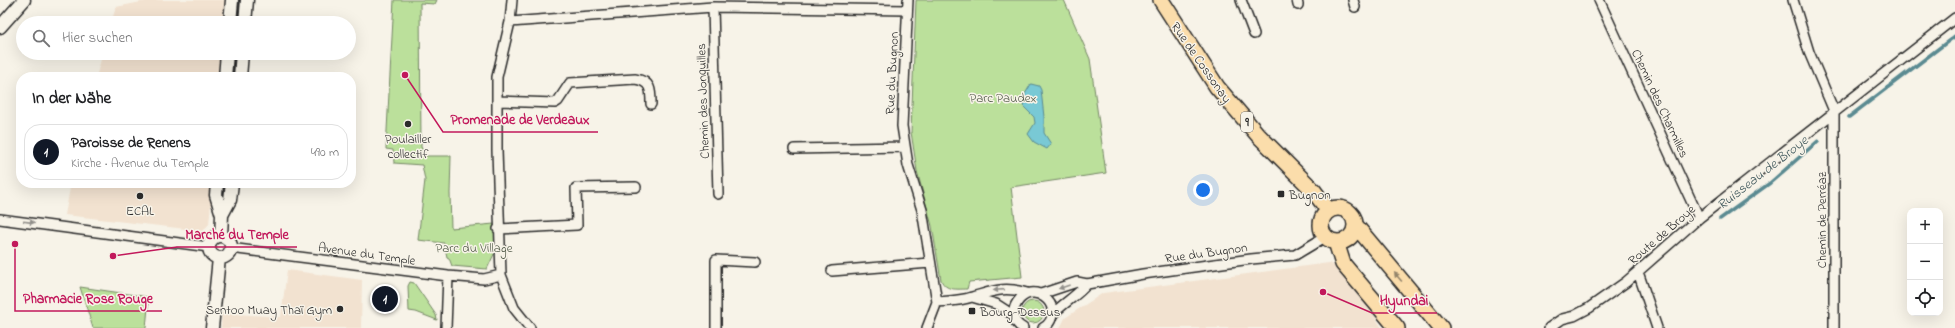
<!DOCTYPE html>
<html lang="de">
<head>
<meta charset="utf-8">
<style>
	body { margin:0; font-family:"Indie Flower",sans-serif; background:#f6f6f6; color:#202124 }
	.controls { position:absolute; right:12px; bottom:12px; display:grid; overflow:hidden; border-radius:8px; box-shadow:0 4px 16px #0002 }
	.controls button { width:36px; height:36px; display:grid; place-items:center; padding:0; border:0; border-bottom:1px solid #e0e0e0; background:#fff; color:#202124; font:20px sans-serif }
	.you { position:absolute; left:1203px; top:190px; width:14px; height:14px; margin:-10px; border:3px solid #fff; border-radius:50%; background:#1a73e8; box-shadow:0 0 0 6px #1a73e833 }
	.badge { display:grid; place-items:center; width:26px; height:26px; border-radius:50%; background:#111827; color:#fff; font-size:13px; font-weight:700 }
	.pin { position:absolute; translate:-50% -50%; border:2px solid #fff; box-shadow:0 1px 4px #0006 }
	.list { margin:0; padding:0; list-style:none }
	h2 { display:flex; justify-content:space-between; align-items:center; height:52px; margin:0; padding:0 16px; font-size:17px }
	h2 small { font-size:13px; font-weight:400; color:#757577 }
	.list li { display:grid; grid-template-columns:26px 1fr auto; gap:12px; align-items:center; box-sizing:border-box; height:56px; margin:0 8px 8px; padding:0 8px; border:1px solid #e0e0e0; border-radius:16px }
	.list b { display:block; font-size:15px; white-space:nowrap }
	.list p { margin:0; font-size:13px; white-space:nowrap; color:#757577 }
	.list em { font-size:13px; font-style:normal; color:#757577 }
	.icon { flex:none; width:22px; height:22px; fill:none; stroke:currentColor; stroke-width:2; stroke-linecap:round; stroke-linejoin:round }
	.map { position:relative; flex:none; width:1955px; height:328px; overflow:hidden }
	.search { position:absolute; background:#fff; box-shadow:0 4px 16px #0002; left:16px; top:16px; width:340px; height:44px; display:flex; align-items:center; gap:10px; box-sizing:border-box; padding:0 14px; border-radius:22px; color:#757577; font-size:15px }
	.panel { position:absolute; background:#fff; box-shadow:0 4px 16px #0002; left:16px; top:72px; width:340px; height:116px; border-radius:16px }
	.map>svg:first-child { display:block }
</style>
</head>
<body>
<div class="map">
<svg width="1955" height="328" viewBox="0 0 1955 328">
	<rect width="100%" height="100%" fill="#f7f3e8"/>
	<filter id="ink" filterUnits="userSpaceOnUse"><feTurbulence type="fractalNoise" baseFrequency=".025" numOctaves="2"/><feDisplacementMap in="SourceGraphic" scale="8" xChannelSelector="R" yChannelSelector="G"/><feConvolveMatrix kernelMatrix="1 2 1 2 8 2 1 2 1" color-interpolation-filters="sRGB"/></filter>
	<g filter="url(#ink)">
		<path fill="#f2e2d0" d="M151 0H229L227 23H111L116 7Z
			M103 53H224L222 77H96Z
			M71 183H213L209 224 203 231 65 215Z
			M1329 263 1340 269 1357 288 1382 328H1060L1065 318 1103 293Z
			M287 270 362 280 361 328H221L222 313 281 317Z"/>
		<path fill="#bbe09b" stroke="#738663" d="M394 0H437L435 4 420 3 421 147 426 156H451L450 193 451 228 494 224 496 250 487 269 452 266 449 258 447 257 444 243 418 240 425 180 422 165 394 163 393 150 386 149Z
			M916 0H1064L1090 59 1106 173 1011 187 1022 277 969 282 967 289C956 289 946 291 941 280L932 226 917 171 911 132Z
			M410 282 414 283 436 315 437 320 416 312 409 311 408 286Z
			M80 287 149 297 146 328H93Z
			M1022 312a11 11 0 1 1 22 0a11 11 0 1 1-22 0Z"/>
		<path fill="#79c9d5" stroke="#5a8a91" d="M1031 84 1039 86 1041 90 1044 117V133L1051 144 1047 149 1034 142 1028 134 1035 123 1034 117 1023 106 1025 94Z"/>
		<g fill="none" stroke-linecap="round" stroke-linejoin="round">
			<path stroke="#5a8a91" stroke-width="3.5" d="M1849 117 1955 36
				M1720 219 1770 183 1818 141"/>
			<g stroke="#2b2b2b" stroke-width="12">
				<path id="minor" d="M512 0 510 22 497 77V150L501 275 514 308 530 328
					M908 0 902 126 908 165 922 210 937 302
					M1241 0 1254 34
					M1297 0 1298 5
					M1353 0 1355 7
					M1599 0 1699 218
					M1793 0 1809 52 1834 111V328
					M713 7 718 194
					M510 22 713 7 907 10
					M497 101 555 103 558 101 570 83 635 79C651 81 651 90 651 104
					M794 149 904 147
					M0 219 209 247
					M498 229 577 225 576 188 636 187
					M230 248 448 276 484 279 501 275
					M832 271 930 263
					M1638 272 1657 328
					M1041 294 1077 282 1087 284 1143 274 1251 259 1295 255 1325 237
					M972 297 996 304 1013 315
					M937 302C949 301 960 301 972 297 994 291 1004 286 1027 293
					M1052 315C1063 303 1077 296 1087 284
					M446 328 448 276
					M716 328V260L755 262
					M927 328 937 302
					M1023 328C1000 316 1024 281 1044 297 1048 300 1052 304 1052 310 1053 317 1050 324 1043 328
					M1549 328 1562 319 1574 316 1589 308 1626 282 1699 218 1955 18"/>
			</g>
			<g stroke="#2b2b2b" stroke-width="15">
				<path id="tertiary" d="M230 23 232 0
					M245 23 247 0
					M0 27 24 0
					M225 77 227 53
					M240 77 242 53
					M217 183 216 195 222 215
					M221 236 222 215 230 200 232 183
					M209 247a11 11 0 1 1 22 0a11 11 0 1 1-22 0Z
					M212 328 219 258"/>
			</g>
			<g stroke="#2b2b2b" stroke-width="18">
				<path id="primary" d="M1161 0 1217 87 1258 135 1313 190 1328 210
					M1321 225a17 17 0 1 1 34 0a17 17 0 1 1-34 0Z
					M1356 226 1441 328
					M1336 242 1343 264 1397 328"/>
			</g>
			<use href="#minor" stroke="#f7f3e8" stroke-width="9"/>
			<use href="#tertiary" stroke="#f7f3e8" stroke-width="12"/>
			<use href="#primary" stroke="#fbddab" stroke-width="15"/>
		</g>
		<defs><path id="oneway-solid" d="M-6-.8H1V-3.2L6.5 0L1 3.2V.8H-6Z"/></defs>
		<g fill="#918f8a">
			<use href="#oneway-solid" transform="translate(29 222) rotate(7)"/>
			<use href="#oneway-solid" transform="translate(1064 287) rotate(161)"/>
			<use href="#oneway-solid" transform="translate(999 290) rotate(176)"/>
		</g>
		<use fill="#93846b" href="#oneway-solid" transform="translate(1398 277) rotate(-130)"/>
	</g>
	<g fill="#2b2b2b" stroke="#f7f3e8" stroke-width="1.5">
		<circle cx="408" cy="124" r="4"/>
		<rect x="1277" y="190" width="8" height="8" rx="2"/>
		<circle cx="140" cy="196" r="4"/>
		<circle cx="340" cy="309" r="4"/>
		<rect x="968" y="307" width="8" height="8" rx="2"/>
	</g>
	<g text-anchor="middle" stroke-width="3" stroke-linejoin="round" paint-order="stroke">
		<rect fill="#f7f3e8" stroke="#686764" stroke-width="1" x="1241" y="112" width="12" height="20" rx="3"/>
		<g font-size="12" font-weight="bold" fill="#2b2b2b">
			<text x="1247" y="126">9</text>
		</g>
		<g font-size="13" fill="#2b2b2b" stroke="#f7f3e8">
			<text transform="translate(1202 62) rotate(55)" y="5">Rue de Cossonay</text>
			<text transform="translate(891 73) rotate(-87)" y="5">Rue du Bugnon</text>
			<text transform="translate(702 101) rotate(-92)" y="5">Chemin des Jonquilles</text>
			<text transform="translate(1661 103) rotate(65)" y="5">Chemin des Charmilles</text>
			<text transform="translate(1821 220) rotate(-90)" y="5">Chemin de Perréaz</text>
			<text transform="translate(1661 234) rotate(-41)" y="5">Route de Broye</text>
			<text transform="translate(1206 252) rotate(-8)" y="5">Rue du Bugnon</text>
			<text transform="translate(367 253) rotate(8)" y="5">Avenue du Temple</text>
		</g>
		<g font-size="13" fill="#4f5847" stroke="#f7f3e8">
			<text x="1003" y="102">Parc Paudex</text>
			<text x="474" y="252">Parc du Village</text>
		</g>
		<g font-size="13" fill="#2b2b2b" stroke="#f7f3e8">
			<text x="408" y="143">Poulailler<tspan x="408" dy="15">collectif</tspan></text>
			<text x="1289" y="199" text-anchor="start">Bugnon</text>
			<text x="140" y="215">ECAL</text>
			<text x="332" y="314" text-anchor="end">Sentoo Muay Thaï Gym</text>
			<text x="980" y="316" text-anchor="start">Bourg-Dessus</text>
		</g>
		<g font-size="14" font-style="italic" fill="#425a5e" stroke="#f7f3e8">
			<text transform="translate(1762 172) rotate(-38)" y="5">Ruisseau de Broye</text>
		</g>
	</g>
	<path fill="none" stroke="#c2185b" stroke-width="1.5" d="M405 75L443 132H598M113 256L177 247H297M15 244L15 311H162M1323 292L1372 313H1437"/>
	<g fill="#c2185b" stroke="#f7f3e8" stroke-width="1.5">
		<circle cx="405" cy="75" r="4"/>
		<circle cx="113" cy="256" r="4"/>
		<circle cx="15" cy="244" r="4"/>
		<circle cx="1323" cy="292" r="4"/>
	</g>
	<g font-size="14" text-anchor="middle" font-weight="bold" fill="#c2185b" stroke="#f7f3e8" stroke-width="3" stroke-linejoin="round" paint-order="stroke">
		<text x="520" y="124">Promenade de Verdeaux</text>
		<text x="237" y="239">Marché du Temple</text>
		<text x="88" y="303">Pharmacie Rose Rouge</text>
		<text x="1404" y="305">Hyundai</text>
	</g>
</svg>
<div class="controls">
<button>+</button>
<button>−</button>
<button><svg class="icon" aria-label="locate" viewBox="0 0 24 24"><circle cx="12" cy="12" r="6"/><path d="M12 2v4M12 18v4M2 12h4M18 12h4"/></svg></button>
</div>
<div class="you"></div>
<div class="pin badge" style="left:385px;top:299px">1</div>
<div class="search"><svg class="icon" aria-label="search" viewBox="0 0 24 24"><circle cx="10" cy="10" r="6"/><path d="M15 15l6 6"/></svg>Hier suchen</div>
<section class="panel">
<h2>In der Nähe<small></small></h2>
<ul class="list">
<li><span class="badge">1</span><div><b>Paroisse de Renens</b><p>Kirche · Avenue du Temple</p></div><em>490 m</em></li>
</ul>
</section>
</div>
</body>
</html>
